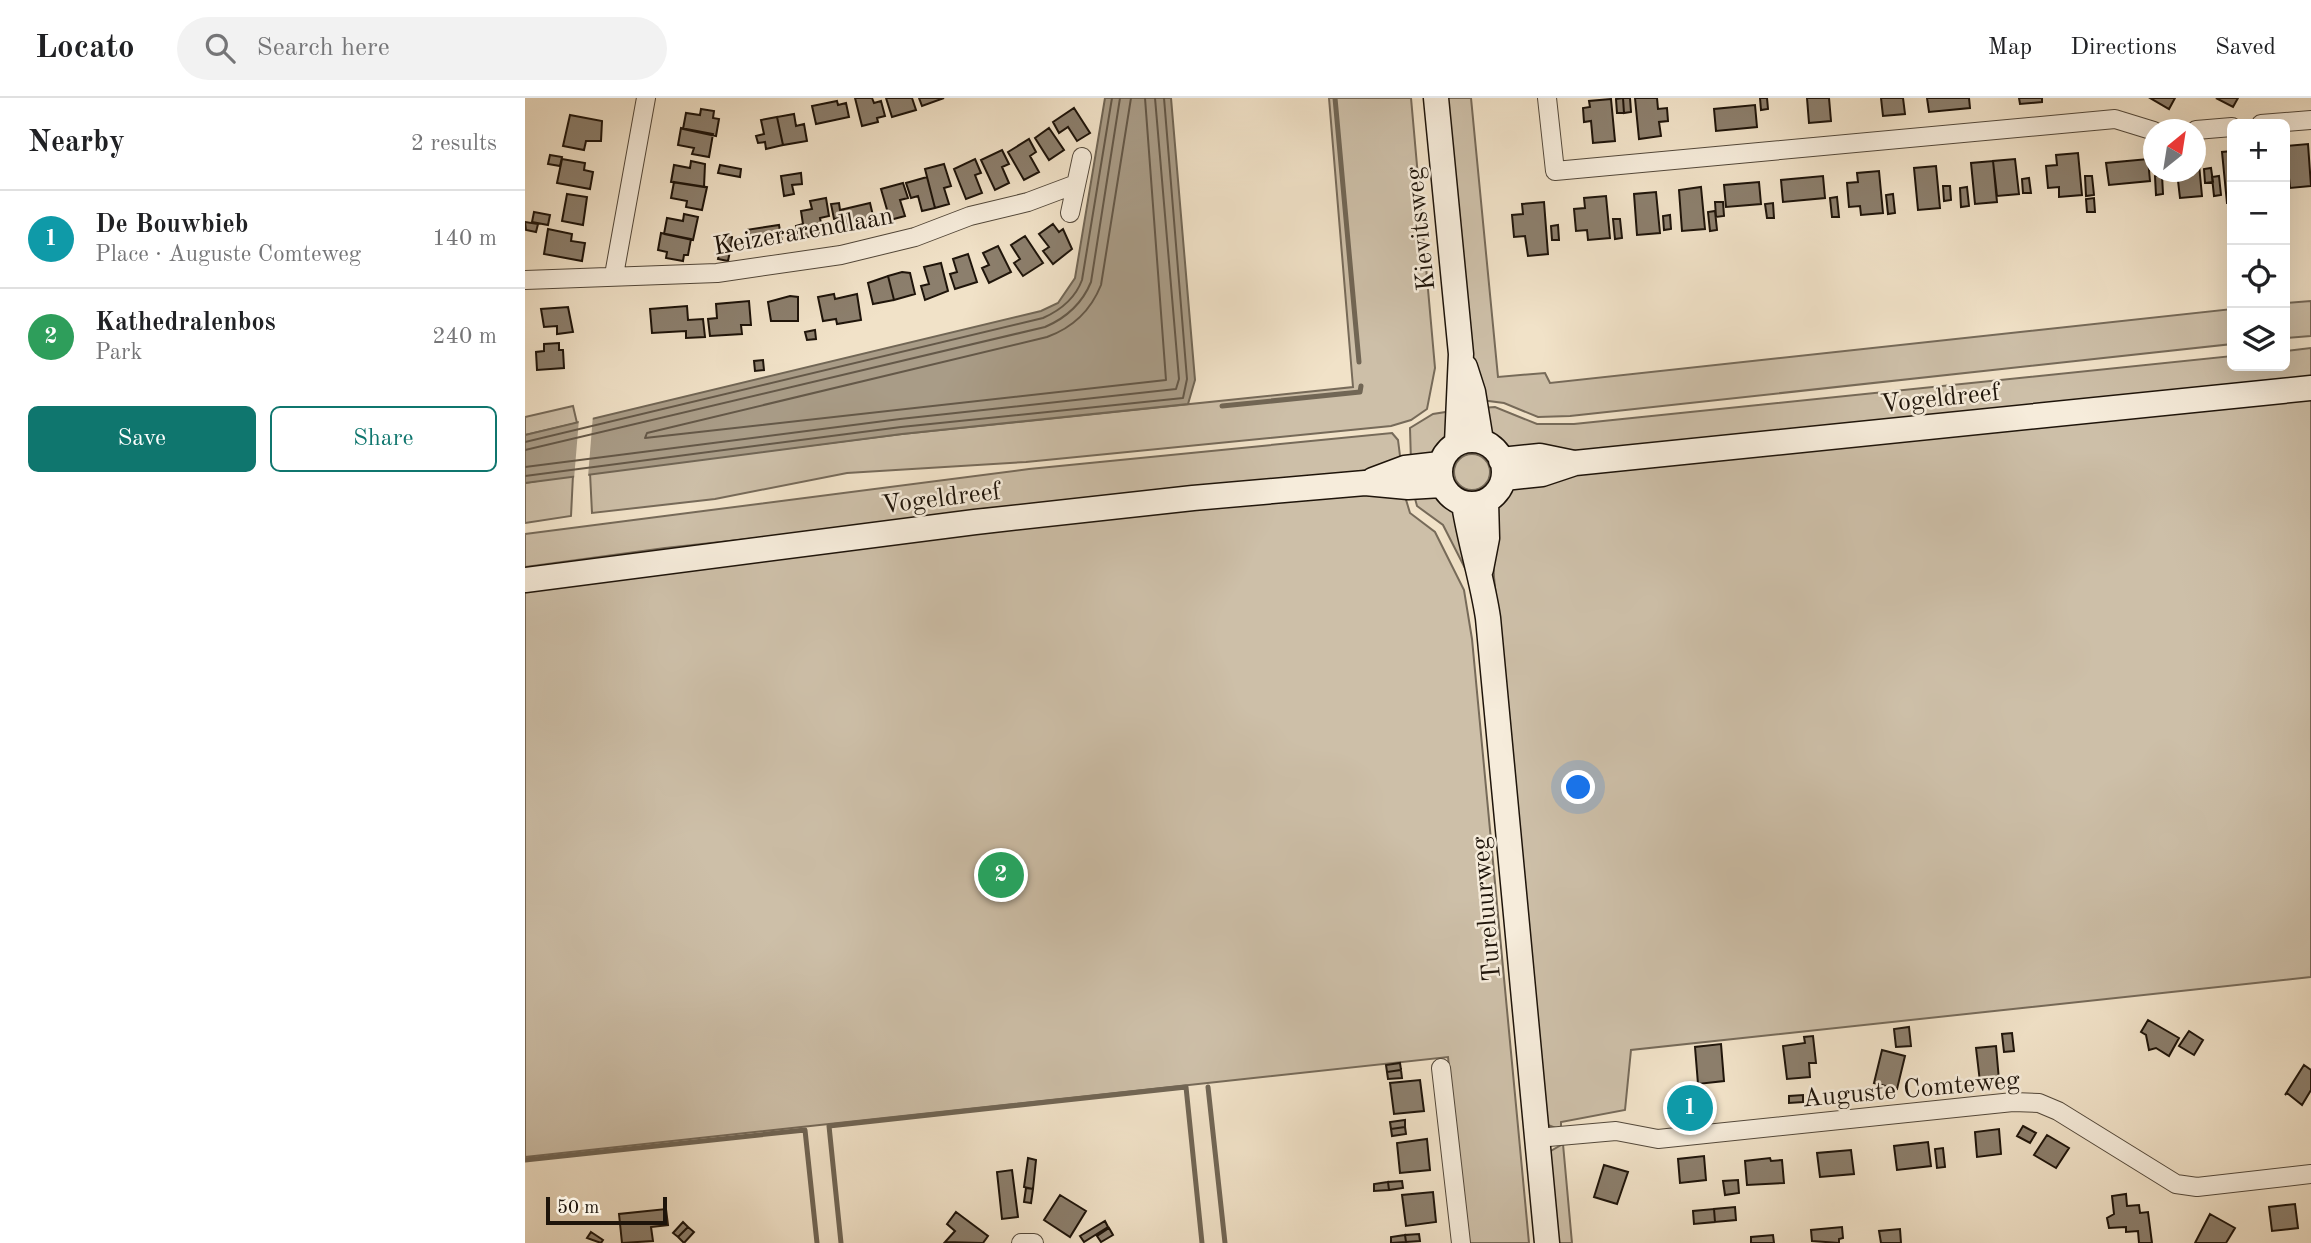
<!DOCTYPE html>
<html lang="en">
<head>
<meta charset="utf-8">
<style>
	body { margin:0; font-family:"Old Standard TT",serif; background:#f2f2f2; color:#202124 }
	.controls { position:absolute; right:21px; top:21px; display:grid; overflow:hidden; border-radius:10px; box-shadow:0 7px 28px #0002 }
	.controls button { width:63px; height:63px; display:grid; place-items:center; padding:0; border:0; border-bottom:2px solid #e0e0e0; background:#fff; color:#202124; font:35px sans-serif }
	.compass { position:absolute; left:1618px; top:21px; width:63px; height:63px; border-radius:50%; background:#fff; box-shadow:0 7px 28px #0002; rotate:30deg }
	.scale { position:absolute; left:21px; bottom:18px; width:121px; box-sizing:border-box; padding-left:7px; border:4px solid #1e140a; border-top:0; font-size:19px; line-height:24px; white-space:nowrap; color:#1e140a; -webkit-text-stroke:5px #f6ecdb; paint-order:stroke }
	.you { position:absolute; left:1054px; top:690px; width:24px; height:24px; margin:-18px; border:5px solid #fff; border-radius:50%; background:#1a73e8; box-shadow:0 0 0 10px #1a73e833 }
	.badge { display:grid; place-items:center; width:46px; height:46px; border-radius:50%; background:#0f766e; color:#fff; font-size:23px; font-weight:700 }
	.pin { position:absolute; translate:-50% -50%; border:4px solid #fff; box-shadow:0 2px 7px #0006 }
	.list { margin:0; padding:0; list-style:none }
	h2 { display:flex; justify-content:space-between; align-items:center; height:91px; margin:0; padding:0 28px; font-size:30px }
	h2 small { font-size:23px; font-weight:400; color:#757577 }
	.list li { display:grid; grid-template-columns:46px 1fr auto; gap:21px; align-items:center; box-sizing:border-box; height:98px; padding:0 28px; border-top:2px solid #e0e0e0 }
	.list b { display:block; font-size:26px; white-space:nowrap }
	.list p { margin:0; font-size:23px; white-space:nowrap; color:#757577 }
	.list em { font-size:23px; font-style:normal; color:#757577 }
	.actions { display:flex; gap:14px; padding:21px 28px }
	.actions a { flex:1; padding:16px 0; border:2px solid #0f766e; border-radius:10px; text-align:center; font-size:24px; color:#0f766e }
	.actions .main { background:#0f766e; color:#fff }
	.icon { flex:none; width:38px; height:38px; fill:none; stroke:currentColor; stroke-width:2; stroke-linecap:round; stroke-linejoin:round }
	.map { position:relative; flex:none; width:1786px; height:1145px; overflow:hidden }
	header { display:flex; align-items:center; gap:42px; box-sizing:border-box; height:98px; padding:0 35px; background:#fff; border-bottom:2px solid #e0e0e0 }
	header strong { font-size:33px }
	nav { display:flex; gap:38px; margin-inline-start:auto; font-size:24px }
	.search { width:490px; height:63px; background:#f2f2f2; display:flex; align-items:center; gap:18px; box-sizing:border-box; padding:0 24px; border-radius:38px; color:#757577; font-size:26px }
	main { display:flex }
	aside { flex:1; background:#fff }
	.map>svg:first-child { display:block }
</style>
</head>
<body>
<header>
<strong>Locato</strong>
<div class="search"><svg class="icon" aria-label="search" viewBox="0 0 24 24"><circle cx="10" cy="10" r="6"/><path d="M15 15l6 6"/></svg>Search here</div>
<nav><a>Map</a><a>Directions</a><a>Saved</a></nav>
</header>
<main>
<aside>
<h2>Nearby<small>2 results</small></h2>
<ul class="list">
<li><span class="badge" style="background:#0f9aa8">1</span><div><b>De Bouwbieb</b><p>Place · Auguste Comteweg</p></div><em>140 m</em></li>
<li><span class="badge" style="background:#2e9e5b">2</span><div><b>Kathedralenbos</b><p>Park</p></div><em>240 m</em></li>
</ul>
<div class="actions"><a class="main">Save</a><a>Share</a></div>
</aside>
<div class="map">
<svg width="1786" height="1145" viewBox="0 0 1786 1145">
	<rect width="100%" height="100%" fill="#f1e2c8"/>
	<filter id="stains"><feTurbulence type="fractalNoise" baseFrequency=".00286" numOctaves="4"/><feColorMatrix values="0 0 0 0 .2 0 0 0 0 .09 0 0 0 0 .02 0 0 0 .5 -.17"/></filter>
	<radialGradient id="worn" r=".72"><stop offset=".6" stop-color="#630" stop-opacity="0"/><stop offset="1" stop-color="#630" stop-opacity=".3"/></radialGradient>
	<path fill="#cdbfa8" stroke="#766a59" stroke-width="2" d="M804 0H886L910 270 902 311 886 322 866 328 501 364 322 375 190 401 67 415 65 375 377 336 828 289Z
		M917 0H946L973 279 1020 275 1025 285 1707 211V246L1045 318 1013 319 979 305 956 302 946 255Z
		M1786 203V238L1760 240V205Z
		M1786 250V282L1064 353 982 351 963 334 957 310 970 309 1012 326H1049L1707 258V268H1760V253Z
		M1786 300V879L1106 952 1100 1012 1036 1024V1032L1023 1027 969 479 966 418 969 407 986 389 1106 367Z
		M48 308 52 325 0 337V319Z
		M927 313C922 347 919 353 886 364L885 330 908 316Z
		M867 335 873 342 876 366 820 376 140 450 0 469V436L504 371Z
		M929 374a18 18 0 1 1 36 0a18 18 0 1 1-36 0Z
		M48 377 46 418 0 425V385Z
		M888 393 916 398 929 409 944 478 918 427 892 408Z
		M879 395 885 415 910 434 939 492 947 541 1004 1145H943L923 959 0 1059V489L702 405Z
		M1038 1046 1047 1145H1033L1024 1054Z"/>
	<path fill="#a99c87" stroke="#716655" stroke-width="2" d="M580 0H646L670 282 663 306 377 336 0 385V337L516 213 533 205 550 180Z"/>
	<path fill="#f1e2c8" d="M68 317 63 379 49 381 54 321Z"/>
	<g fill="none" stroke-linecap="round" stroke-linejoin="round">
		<path stroke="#645848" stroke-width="2" d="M606 0 576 187C566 212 547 230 522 239L122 335 120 340 641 282 620 0
			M0 344 518 220C536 212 550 201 557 182L587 0
			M0 352 520 229C541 220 557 206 566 184L595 0
			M0 369 375 321 651 291 654 281 630 0
			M0 378 376 329 658 300 662 281 639 0"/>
		<path stroke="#716655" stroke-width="5" d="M810 0 834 264
			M697 308 835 294 836 288
			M683 989 700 1145
			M0 1062 280 1032 292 1145
			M316 1145 304 1028 661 989 677 1145"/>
	</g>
	<path fill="#8c7f6d" stroke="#1e140a" stroke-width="2" d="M330 0H347L349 5 356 3 360 18 352 20 353 24 337 28Z
		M361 0H387L391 12 367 19Z
		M394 0H419L397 8Z
		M1098 0 1099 15H1092L1091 1Z
		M1098 0H1105L1106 14 1099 15Z
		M1110 0H1132L1133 11 1142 10 1143 23 1134 24 1136 38 1114 41Z
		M1235 0H1242L1243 11 1236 12Z
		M1282 0H1304L1306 23 1284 25Z
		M1356 0H1378L1380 16 1358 18Z
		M1402 0H1444L1445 10 1404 14Z
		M1494 0H1517V4L1495 6Z
		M1625 0H1650L1644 11Z
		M1691 0H1713L1708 9Z
		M1086 1 1090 43 1068 45 1066 23 1059 24 1058 10 1065 9 1064 3Z
		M312 3 313 7 321 5 324 19 291 26 287 8Z
		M1230 7 1232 29 1191 33 1189 11Z
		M549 10 565 35 552 43 543 29 534 35 528 24Z
		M176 11 189 13 188 20 194 21 191 38 158 31 161 15 175 17Z
		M269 16 271 28 279 26 282 43 258 47 252 19Z
		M45 17 77 23 76 43H61L59 52 38 48Z
		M252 19 258 47 241 51 240 44 233 45 231 38 239 36 236 22Z
		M156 30 188 36 184 59 167 56 169 50 153 47Z
		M524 30 539 52 524 62 510 40Z
		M504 41 511 54 505 58 514 74 499 82 483 54Z
		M1783 46 1786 88 1765 90 1764 80H1760L1761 48Z
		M477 52 484 66 477 69 484 85 470 92 456 62Z
		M1707 53V105H1702L1697 54Z
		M1553 55 1557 97 1534 99V89L1523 90 1521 68 1532 67 1531 57Z
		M1671 56H1673L1677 98 1655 100 1652 74H1671Z
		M25 57 37 59 35 68 23 66Z
		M37 61 60 65 59 72 68 74 65 91 32 85Z
		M450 61 456 75 450 77 457 95 441 101 429 71Z
		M1490 61 1494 96 1472 98 1468 63Z
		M1623 61 1625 83 1584 87 1581 65Z
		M166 63 180 66 179 89 146 84 149 67 165 70Z
		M1468 63 1472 104 1450 106 1446 65Z
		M419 66 426 88 419 90 424 106 410 110 400 71Z
		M195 67 216 71 215 79 193 75Z
		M1411 68 1415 110 1393 112 1389 70Z
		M1686 70 1688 84 1680 85 1679 71Z
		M1354 73 1358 115 1336 117 1335 108 1324 109 1322 85 1333 84 1332 75Z
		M276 75 277 86 267 87 269 96 259 98 256 78Z
		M1637 77 1638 96 1631 97 1630 78Z
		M1298 78 1300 100 1258 104 1256 82Z
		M1560 78H1567L1569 97 1561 98Z
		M1694 78 1696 97 1689 98 1687 79Z
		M402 79 410 110 397 113 393 98 386 100 381 85Z
		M1504 80 1506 95H1498L1497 81Z
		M149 84 182 89 177 112 161 109 162 103 146 100Z
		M1234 84 1236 106 1201 109 1199 87Z
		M378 85 383 100 375 102 380 118 365 122 356 91Z
		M1418 88H1425L1426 102 1419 103Z
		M1176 89 1180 131 1157 133 1154 92Z
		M1442 89 1444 108 1436 109 1435 90Z
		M1131 94 1135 135 1112 137 1109 96Z
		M42 96 62 99 58 127 37 123Z
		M1368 96 1370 115 1363 116 1361 97Z
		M1081 98 1085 140 1063 142 1062 132 1051 133 1049 111 1060 110 1059 100Z
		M1312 99 1314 119H1307L1305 100Z
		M301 100 304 118 295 120 298 136 273 141 271 128 278 126 276 113 287 111 285 103Z
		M1569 100 1570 114H1562L1561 101Z
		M1019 104 1023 156 1003 158 1000 138 989 139 987 117 998 116 997 106Z
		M1190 104H1198L1199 118 1191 119Z
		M314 105 315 112 345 105 350 126 319 133 316 120 309 121 306 106Z
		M1248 105 1249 120H1242L1240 106Z
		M1190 113 1192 132 1185 133 1183 114Z
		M9 114 25 117 23 127 7 124Z
		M159 116 173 119 168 142 139 136 142 120 158 123Z
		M1145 117 1146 131 1139 132 1138 118Z
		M1088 121H1095L1097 140 1090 141Z
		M0 124 13 126 11 134 1 132Z
		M528 126 534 134 538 131 547 151 528 166 518 153 524 149 514 136Z
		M254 127 257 144 224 149 221 132Z
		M1033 127 1034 142H1027L1026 128Z
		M23 131 47 136 46 143 60 145 57 163 19 156Z
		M136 135 166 141 163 157H159L158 163 141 160 142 154 133 152Z
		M197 137 207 139 206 148 196 147Z
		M500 138 518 165 498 178 489 165 495 161 486 147Z
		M196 147 206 148 203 163 193 161Z
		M473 148 486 174 464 185 457 170 464 167 458 155Z
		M443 156 452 184 430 191 425 176 432 174 428 161Z
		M416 165 423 193 400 202 396 188 404 186 399 169Z
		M377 174 385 175 390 196 369 202 363 178Z
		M363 178 369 202 348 206 343 185Z
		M309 196 310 201 332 196 336 222 312 226 311 221 298 223 293 199Z
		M265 198 273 199V223H246L243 204Z
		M224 203 226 227H216L217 236 185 238 183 221 192 220 191 206Z
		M162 208 163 222 178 221 180 239 161 240V233L127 235 125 211Z
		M43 209 48 234 32 236V228L19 229 16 211Z
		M290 232 291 241 282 242 280 234Z
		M34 245V252H38L39 270 12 272 11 254 19 253V246Z
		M238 262 239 272 230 273 229 263Z
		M1623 922 1654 940 1644 958 1631 950 1624 952 1621 937 1616 934Z
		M1384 929 1386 948 1371 949 1369 931Z
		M1664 933 1678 942 1669 957 1654 948Z
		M1487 935 1489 953 1479 954 1477 936Z
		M1288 938 1291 965H1284L1285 979 1262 981 1258 948 1280 945 1279 939Z
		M1196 946 1199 983 1173 986 1170 949Z
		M1471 948 1474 982 1455 984 1451 950Z
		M1357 952 1380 958 1372 991 1349 985Z
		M875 965 876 972 862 974 861 967Z
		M1779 967 1786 972V992L1777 1007 1762 995 1760 997Z
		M876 972 877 980 863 981 862 974Z
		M895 982 899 1013 869 1016 865 985Z
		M1278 997V1004L1264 1005V998Z
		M1175 1003 1176 1015 1155 1018 1153 1006Z
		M880 1022V1029L866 1031 865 1024Z
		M1498 1028 1511 1035 1505 1045 1492 1038Z
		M880 1029 881 1036 867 1038 866 1031Z
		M1474 1031 1476 1056 1452 1059 1450 1034Z
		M1522 1037 1544 1050 1531 1070 1509 1057Z
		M902 1041 905 1072 875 1075 872 1045Z
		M1403 1044 1406 1068 1372 1072 1369 1048Z
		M1418 1050 1420 1069 1412 1070 1410 1051Z
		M1326 1052 1329 1076 1295 1079 1292 1055Z
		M1179 1058 1181 1082 1155 1085 1153 1061Z
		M503 1060 511 1062 508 1091 499 1089Z
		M1245 1060 1246 1063 1257 1062 1259 1085 1222 1087 1220 1063Z
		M1079 1067 1103 1074 1092 1106 1069 1099Z
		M487 1072 493 1119 477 1121 472 1074Z
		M1213 1082 1214 1095 1200 1097 1198 1083Z
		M877 1083 878 1090 864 1092 863 1084Z
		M863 1084 864 1092 849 1093V1086Z
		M501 1090 508 1091 506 1105 499 1104Z
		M908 1094 911 1124 881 1128 877 1097Z
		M1601 1096 1602 1108 1614 1107 1615 1115 1623 1114 1627 1145H1614L1613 1133 1601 1134V1129L1584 1130 1582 1120 1589 1116 1587 1098Z
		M535 1097 561 1113 545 1139 519 1122Z
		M1770 1106 1773 1130 1747 1133 1744 1109Z
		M1210 1109 1211 1122 1190 1124 1189 1111Z
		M141 1111 143 1127 126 1129 128 1143 97 1145 94 1116Z
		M1189 1111 1190 1124 1169 1126 1168 1113Z
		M431 1114 463 1138 458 1145 420 1144 430 1133 422 1126Z
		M1685 1116 1710 1130 1701 1145H1670Z
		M580 1123 583 1129 559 1144 555 1138Z
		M158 1124 163 1129 153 1139 148 1135Z
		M163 1129 169 1134 159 1145 153 1139Z
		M1317 1129 1318 1140 1314 1141V1145L1287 1143 1286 1132Z
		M584 1130 588 1137 576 1144 572 1138Z
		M1375 1131 1376 1145H1356L1354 1133Z
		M66 1134 78 1142 76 1145 62 1140Z
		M894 1136 895 1143 881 1144 880 1137Z
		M880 1137 881 1144 866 1145V1139Z
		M1248 1137 1249 1145H1226V1139Z"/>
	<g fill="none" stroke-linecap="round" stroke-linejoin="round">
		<g stroke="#53483a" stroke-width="20">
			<path id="street" d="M1022 0 1030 73 1590 21 1629 33
				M1736 26 1786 22
				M1671 32 1707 29
				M545 115 557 59
				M89 177 121 0
				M0 182 192 175 316 157 390 139 445 118 503 104 551 86
				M916 970 936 1145
				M1012 1040 1091 1033 1133 1041 1488 1004 1514 1005 1533 1013 1651 1086 1672 1089 1786 1076
				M496 1145H509"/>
		</g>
		<g stroke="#1e140a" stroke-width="27">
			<path id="secondary" d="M911 0 936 256 932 345
				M940 269 948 294 956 343
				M915 374a32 32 0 1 1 64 0a32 32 0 1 1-64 0Z
				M976 362 1015 358 1049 365
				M979 380 1017 376 1050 365 1786 290
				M848 382 880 370 915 366
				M939 406C945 445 957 480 963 520L1022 1145
				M956 471 962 440 961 403
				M0 482 450 424 668 400 840 385 883 389 917 387"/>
		</g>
		<use href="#street" stroke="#f6ecdb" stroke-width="18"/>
		<use href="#secondary" stroke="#f6ecdb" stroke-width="24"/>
	</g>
	<g text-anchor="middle" stroke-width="5" stroke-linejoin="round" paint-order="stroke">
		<g font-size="26" fill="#1e140a" stroke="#f6ecdb">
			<text transform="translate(894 131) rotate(-96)" y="9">Kievitsweg</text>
			<text transform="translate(278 132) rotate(-10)" y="9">Keizerarendlaan</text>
			<text transform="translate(1415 299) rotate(-6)" y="9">Vogeldreef</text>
			<text transform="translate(416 399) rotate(-7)" y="9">Vogeldreef</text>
			<text transform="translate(960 811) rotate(-95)" y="9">Tureluurweg</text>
			<text transform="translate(1386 990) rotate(-5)" y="9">Auguste Comteweg</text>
		</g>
	</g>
	<rect width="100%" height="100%" filter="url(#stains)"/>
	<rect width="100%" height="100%" fill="url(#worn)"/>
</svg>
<div class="controls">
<button>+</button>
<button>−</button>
<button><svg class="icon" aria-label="locate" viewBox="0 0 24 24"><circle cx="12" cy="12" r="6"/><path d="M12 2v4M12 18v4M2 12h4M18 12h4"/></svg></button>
<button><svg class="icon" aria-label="layers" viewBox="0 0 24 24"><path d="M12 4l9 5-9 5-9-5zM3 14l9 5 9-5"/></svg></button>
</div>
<svg class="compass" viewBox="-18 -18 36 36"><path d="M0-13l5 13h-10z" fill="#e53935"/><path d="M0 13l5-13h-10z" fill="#757577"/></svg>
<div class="scale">50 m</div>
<div class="you"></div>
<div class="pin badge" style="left:1165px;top:1010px;background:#0f9aa8">1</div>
<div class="pin badge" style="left:476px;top:777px;background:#2e9e5b">2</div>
</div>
</main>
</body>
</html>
